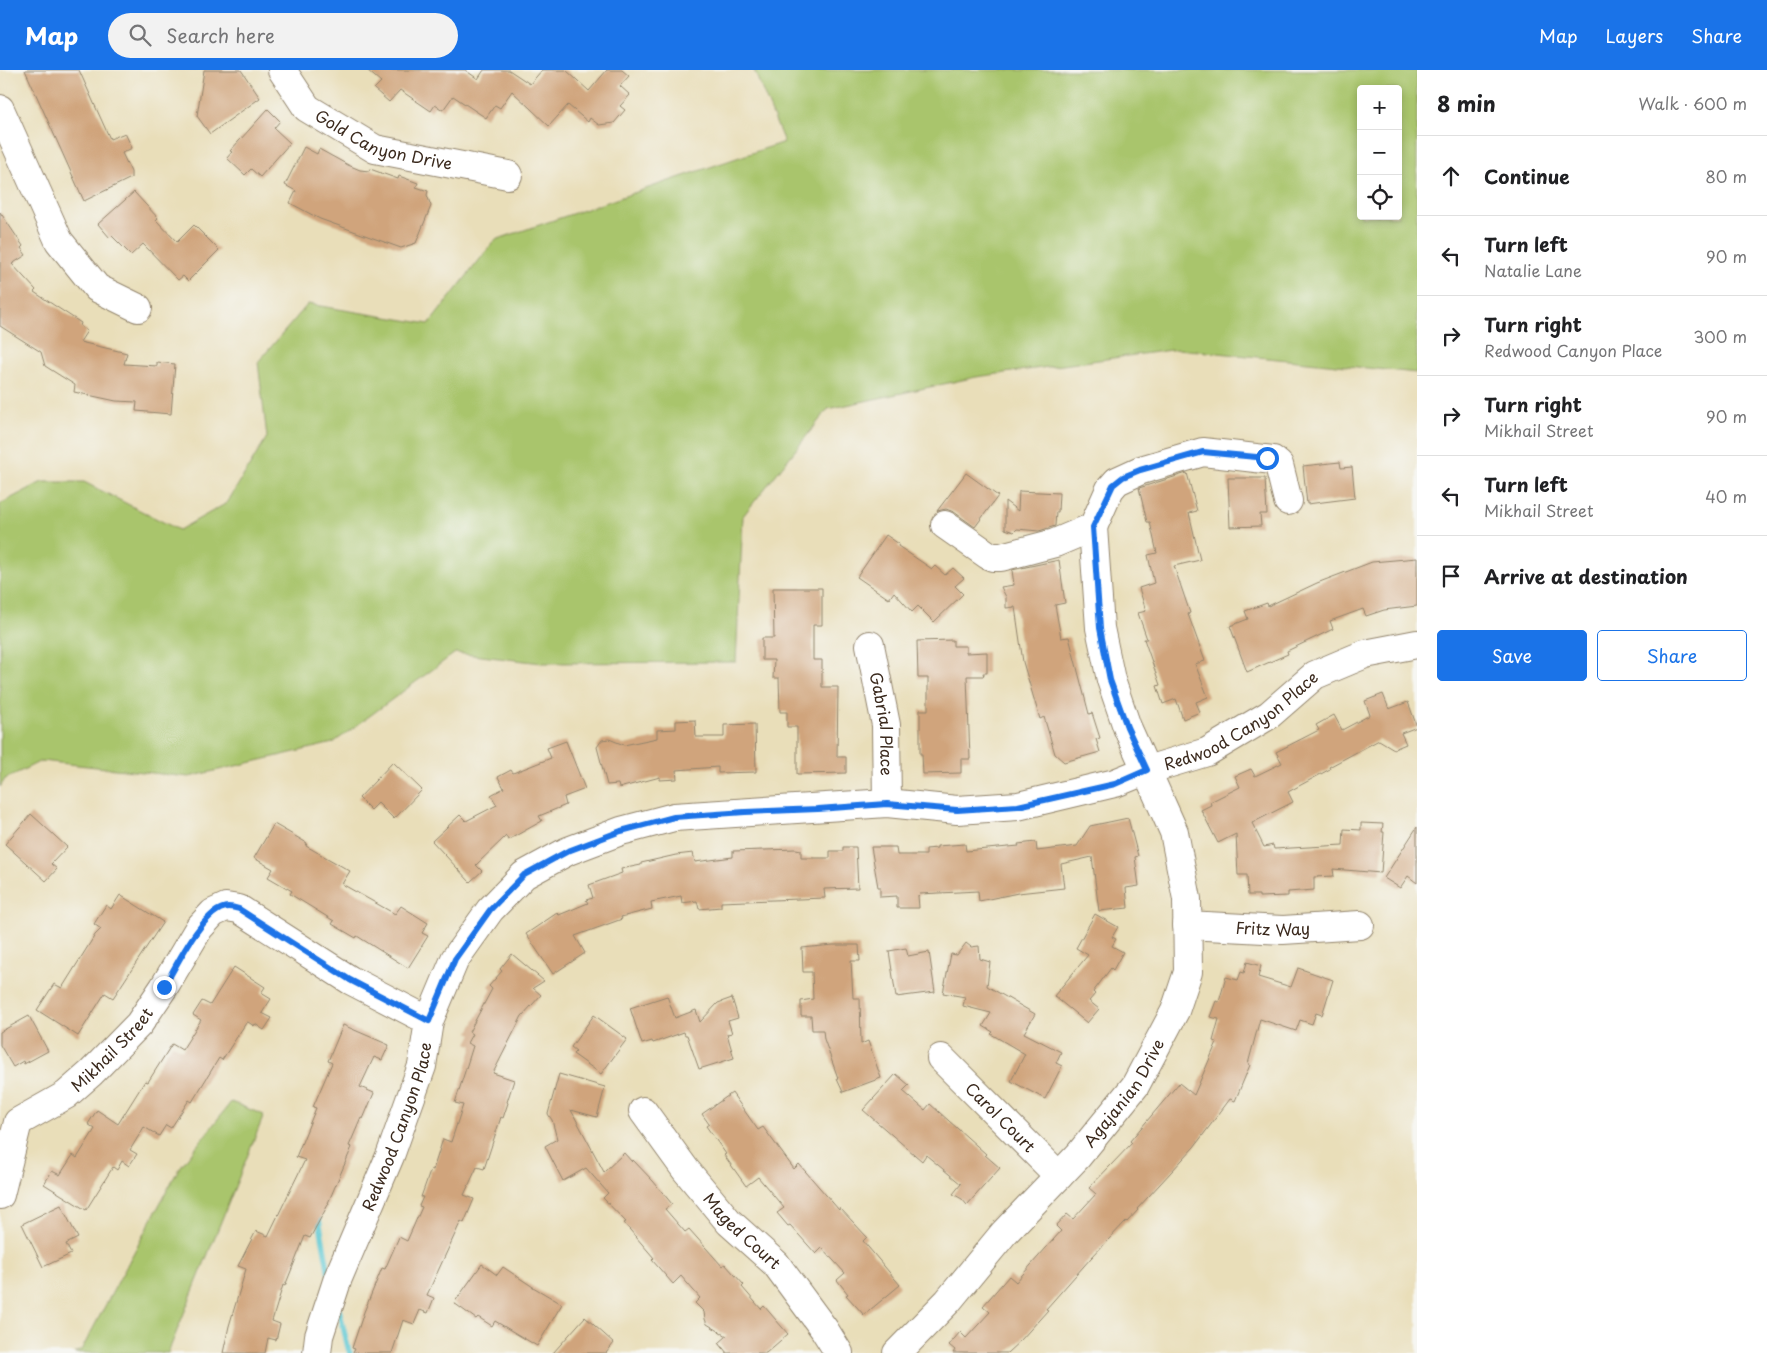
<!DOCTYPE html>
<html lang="en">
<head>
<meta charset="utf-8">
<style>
	body { margin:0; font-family:"Playpen Sans",sans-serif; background:#f2f2f2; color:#202124 }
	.controls { position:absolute; right:15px; top:15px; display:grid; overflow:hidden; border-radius:5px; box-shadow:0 2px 8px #0003 }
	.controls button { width:45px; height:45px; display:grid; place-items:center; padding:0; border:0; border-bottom:1px solid #e0e0e0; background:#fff; color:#202124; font:25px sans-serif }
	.stop { position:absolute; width:15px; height:15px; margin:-11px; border:4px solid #1a73e8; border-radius:50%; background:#fff }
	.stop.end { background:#1a73e8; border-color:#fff; box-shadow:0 1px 5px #0008 }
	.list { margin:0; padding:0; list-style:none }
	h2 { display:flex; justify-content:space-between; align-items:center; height:65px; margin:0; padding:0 20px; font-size:21px }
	h2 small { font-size:16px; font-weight:400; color:#757577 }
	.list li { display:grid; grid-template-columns:32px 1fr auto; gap:15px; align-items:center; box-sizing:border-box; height:80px; padding:0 20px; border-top:1px solid #e0e0e0 }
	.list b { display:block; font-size:19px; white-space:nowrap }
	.list p { margin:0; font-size:16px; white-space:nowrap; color:#757577 }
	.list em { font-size:16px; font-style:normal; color:#757577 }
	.actions { display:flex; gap:10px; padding:15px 20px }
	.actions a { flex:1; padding:11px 0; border:1px solid #1a73e8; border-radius:5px; text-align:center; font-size:18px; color:#1a73e8 }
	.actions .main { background:#1a73e8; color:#fff }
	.icon { flex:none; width:28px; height:28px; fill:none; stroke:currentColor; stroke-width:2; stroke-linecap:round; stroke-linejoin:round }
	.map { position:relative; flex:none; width:1417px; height:1283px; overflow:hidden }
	header { display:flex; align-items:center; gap:30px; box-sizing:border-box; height:70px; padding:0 25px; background:#1a73e8; color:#fff }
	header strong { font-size:24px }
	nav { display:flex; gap:28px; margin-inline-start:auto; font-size:18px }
	.search { width:350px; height:45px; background:#f2f2f2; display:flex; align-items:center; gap:12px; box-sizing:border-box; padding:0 18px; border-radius:28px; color:#757577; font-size:19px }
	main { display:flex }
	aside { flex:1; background:#fff }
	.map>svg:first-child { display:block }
</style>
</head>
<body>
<header>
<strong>Map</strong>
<div class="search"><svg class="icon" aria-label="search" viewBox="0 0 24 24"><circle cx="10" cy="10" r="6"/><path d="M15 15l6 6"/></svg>Search here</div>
<nav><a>Map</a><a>Layers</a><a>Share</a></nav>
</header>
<main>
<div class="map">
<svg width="1417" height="1283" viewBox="0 0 1417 1283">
	<rect width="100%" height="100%" fill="#f6f6f2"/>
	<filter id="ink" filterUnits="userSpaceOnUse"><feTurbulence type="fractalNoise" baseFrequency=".02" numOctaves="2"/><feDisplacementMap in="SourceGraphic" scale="10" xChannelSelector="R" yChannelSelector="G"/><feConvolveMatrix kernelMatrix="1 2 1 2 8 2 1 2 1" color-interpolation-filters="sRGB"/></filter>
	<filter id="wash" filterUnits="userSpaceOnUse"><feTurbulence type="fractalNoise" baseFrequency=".0096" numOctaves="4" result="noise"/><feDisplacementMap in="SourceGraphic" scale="20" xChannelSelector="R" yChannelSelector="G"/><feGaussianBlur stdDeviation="1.12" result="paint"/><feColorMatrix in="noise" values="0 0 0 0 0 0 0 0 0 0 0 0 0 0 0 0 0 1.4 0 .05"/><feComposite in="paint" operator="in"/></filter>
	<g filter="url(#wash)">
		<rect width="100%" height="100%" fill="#e9deb9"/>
		<path fill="#a9c56c" stroke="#727845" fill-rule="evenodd" d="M754 0H1417V303L1178 279 976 307 828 339 743 446 736 592 542 593 455 583 333 673 189 707 41 691 5 709 0 717V434L42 412H84L179 460 227 433 267 367 258 292 308 234 429 254 495 170 784 72ZM1361 19H1398V146H1361Z
			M231 1032 264 1045 168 1283H75L82 1279 178 1100Z"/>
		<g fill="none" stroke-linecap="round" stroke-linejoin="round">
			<path stroke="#5ac7d2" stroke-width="5.5" d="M319 1149 329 1204
				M339 1239 348 1278 350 1283"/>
		</g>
		<g id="blocks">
			<path fill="#d0a47b" d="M25 0H79L110 69 125 63 132 78 122 83 131 102V108L84 131Z
				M204 0H241L260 28 210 64 197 46Z
				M367 0H465L478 9 484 0H509L530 14 542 0H566L589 21 607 0H622L629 6 620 16 630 25 620 36 625 40 614 53 599 55 590 48 588 52 568 35 549 56 512 21 500 38 495 35 486 48 453 26 443 40 435 35 431 41 400 20 389 32 374 19 381 12Z
				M268 39 280 51 274 58 290 73 260 107 251 99 245 105 227 88 232 82 230 81Z
				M304 77 317 84 319 79 348 95 360 100 369 101 370 99 398 109 399 106 418 113 416 117 428 121 427 125 431 136 416 173 401 178 320 149 290 133 296 121 285 115Z
				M134 122 158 148 156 150 177 172 194 155 219 180 188 211 183 206 178 210 143 174 131 185 112 166 110 168 98 154Z
				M0 142 23 176 21 178 26 185 12 194 36 220 34 222 81 253 80 256 87 261 80 272 127 283 124 294 157 296V292L175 294 171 344 136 341 137 332 116 331 74 322 75 315 45 296 41 282 0 256Z
				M1340 392 1341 398 1352 397 1355 428 1307 434 1303 396Z
				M966 403 998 426 975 457 954 442 946 439 937 441Z
				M1187 403 1197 441 1189 443 1200 490 1174 496 1190 543 1188 544 1205 591 1195 594 1208 627 1196 632 1200 642 1183 649 1176 629 1163 634 1157 616 1160 615 1144 569H1147L1138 543 1146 541 1139 518 1154 513 1148 485 1157 483 1150 452H1147L1139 418Z
				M1228 408H1265L1267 444H1260L1261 456 1230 457Z
				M1019 421 1059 423 1058 442H1056L1055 456 1039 461 1017 459 1014 462 1005 459V431L1018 441Z
				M886 465 899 474 898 476 932 499 935 496 945 505 953 498 964 508 955 516 963 524 934 552 918 536 912 542 894 522 889 529 857 507Z
				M1417 488V536L1384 540 1366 546 1363 539 1330 551 1333 559 1287 581 1288 584 1247 602 1230 556 1248 549 1245 541 1267 533 1268 536 1317 513 1372 492Z
				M1059 490 1065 533 1055 535 1061 568 1069 567 1089 644 1092 643 1100 668 1096 669 1100 682 1064 692 1055 684 1044 647 1040 649 1023 592 1015 537 1006 538V527L1001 517 1014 515 1012 500Z
				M773 518H822V555H813V590H822V617H838L837 687H846V703L797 704V657H787V642H780L779 608H773L774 590H762V568H774Z
				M953 570V576H966V583L987 582V603H983L984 606H967L970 689H961V703L923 704 922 684H920V640H928V608H918L917 571Z
				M1383 624 1389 639 1408 632 1417 657 1401 663 1406 674 1394 679 1379 670 1329 697 1330 699 1288 722 1293 732 1252 753 1264 777 1273 775 1274 779 1343 775 1344 759 1361 760V753L1383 754 1382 762H1384L1381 803 1333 799 1334 806 1314 807V820L1288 822V826L1259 827V825H1248L1247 805H1238L1236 764 1218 773 1201 740 1211 735 1210 732 1240 717 1235 706 1251 699 1255 706 1282 693 1276 682 1319 660 1316 655 1334 645 1342 660 1370 645 1365 631Z
				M695 650 696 667H724V655L755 654 756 702 718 703V697L676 700 677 709 660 710V707L619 718 618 714 607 715 597 677 602 670 609 669 624 675 657 668V660L676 659V651Z
				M566 671 585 719 564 727 566 735 539 746 542 751 508 770 506 766 476 795 482 801 470 812 432 771 460 745 466 751 497 735 491 725 504 718 498 707 511 700 513 703 551 688 547 678Z
				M393 692 422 720 394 749 378 733 371 740 359 728Z
				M31 744 67 777 51 794 57 799 46 811 5 774Z
				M1128 748 1138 786 1135 787 1139 816 1126 818 1128 838 1099 841 1092 787 1061 794 1064 818 1018 823 979 831 978 821 920 824 918 826 919 838H897V826L880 827V817H878L871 777H896L897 785H926V779L937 778V776L965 774 966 781 1019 776 1018 774 1036 772 1037 781 1077 776 1090 756Z
				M274 754 307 773 306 776 350 801 342 814 395 844 401 836 428 853 422 863 428 866 408 898 357 866 356 868 332 854 334 851 290 824 292 821 268 807 273 799 254 788Z
				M1417 757V813L1408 806 1400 818 1384 808Z
				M843 777H856L858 818 824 819 825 828 721 832V837L699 839 697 831 682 833 681 826 651 832 652 839 621 847 622 849 575 866 585 883 553 904 526 864 557 843 559 845 588 833 586 830 593 828 589 815 622 803 621 799 641 795V793L676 785 693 783 695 792 733 787V781L796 779 801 780V788H830V781H843Z
				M120 825 163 852 113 928 105 923 78 966 37 940 54 914 62 918 95 865 101 859 94 854 106 835 111 839Z
				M1095 844 1118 857 1112 867 1116 869 1112 876 1123 882 1113 900 1111 898 1093 922 1095 924 1089 931 1099 939 1087 953 1054 926 1088 885 1076 878Z
				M966 873 971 877 979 876 980 889 990 892 987 916 1035 944 1024 963 1061 982 1056 993 1062 996 1045 1029 1011 1011 1025 984 991 964 993 962 983 956 991 943 963 936 965 927 943 923 951 884 957 885Z
				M833 875H859L860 891H851L853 928H860L861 974 868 971 881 1008 843 1022 837 1009 838 1008 824 969 823 960H812L811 946H801V931L813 929 812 902H803L802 878Z
				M906 878 908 886 929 882 935 922 896 927 889 881Z
				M512 884 544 911 533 918 541 925 522 946 493 1003 514 1010 507 1032 508 1033 503 1048 501 1047 484 1099 477 1097 464 1125 474 1129 464 1153 461 1151 427 1225 434 1228 428 1243 420 1240 414 1254 403 1250 392 1283H353L355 1279 352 1278 364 1242 382 1198 385 1199 399 1167 407 1171 422 1137 419 1136 423 1127H421L431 1099 433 1100 443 1069 451 1072 463 1035 455 1033 473 976 467 973 472 964 469 962 492 919 489 916 502 901 500 899Z
				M1247 892 1261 896 1258 907 1291 917 1298 898 1333 910 1322 945 1316 943 1312 954 1300 950 1296 961 1260 949 1248 994 1250 995 1235 1031 1230 1029 1194 1077 1137 1139 1138 1140 1127 1152 1126 1151 1091 1188 1046 1239 1048 1240 1021 1270 1007 1283H953L955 1280 949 1275 960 1262 966 1268 990 1242 983 1236 1009 1206 1016 1212 1061 1161 1056 1156 1067 1144 1073 1149 1096 1124 1089 1118 1132 1073 1130 1071 1179 1013 1194 1025 1217 972 1213 971 1219 949 1210 947 1216 931 1219 932 1226 907 1238 910 1241 902 1244 903Z
				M234 897 265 917 261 923 271 929 262 943 272 948 264 960 255 954 254 956 248 952 246 953 222 990 219 988 192 1032 189 1030 171 1058 166 1055 159 1066 144 1057 130 1080 137 1084 129 1096 122 1091 117 1100 113 1097 86 1140 44 1114 52 1101 60 1105 73 1085 77 1088 95 1059 88 1054 97 1040 118 1054 145 1011 148 1012 172 974 182 980 201 950 193 945 202 931 210 935Z
				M667 926 675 948 696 940 700 952 718 933 732 928 738 948 728 951 732 963 727 964 734 988 699 999 687 965H685L684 962 653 973 652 971 642 974 630 938Z
				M594 945 627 969 601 1004 573 984 576 981 571 977Z
				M29 946 48 981 24 994 23 991 13 997 0 975V962Z
				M343 955 389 975 382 990 374 987 360 1017 374 1023 363 1049 361 1048 349 1076 352 1077 328 1133H329L310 1168 305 1166 285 1216 283 1215 272 1251 280 1254 276 1270 268 1268 265 1283H223L229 1256 246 1199 238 1196 256 1161 268 1166 305 1090 296 1087 316 1038 313 1037 332 993 328 991Z
				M559 1004 605 1017 597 1047 571 1040 604 1102 624 1083 632 1092 633 1090 653 1111 672 1134 665 1139 685 1162 689 1159 722 1196 725 1194 744 1215 742 1217 761 1239 764 1236 788 1264 766 1283H727L719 1273 727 1266 707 1254 705 1249 704 1242 695 1233 700 1228 681 1206 673 1214 652 1190 654 1188 624 1153 626 1152 603 1128 608 1123 586 1098 563 1111 545 1076 557 1069 552 1050 548 1044Z
				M896 1004 909 1015 903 1021 925 1040 930 1034 986 1084 985 1085 1000 1098 967 1135 962 1129 953 1124 961 1114 926 1085 922 1091 863 1040Z
				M732 1023 758 1060 763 1057 794 1099 799 1094 839 1140 840 1138 867 1167 863 1171 900 1215 864 1245 846 1225 848 1224 837 1210 845 1203 822 1178 816 1184 790 1155 788 1156 777 1143 784 1138 758 1107 746 1116 724 1085 726 1084 706 1056 709 1054 702 1044Z
				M61 1135 78 1168 66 1174 71 1184 43 1197 22 1154Z
				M482 1194 497 1205 503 1197 533 1217 562 1234 537 1276 495 1251 492 1256 478 1247 476 1249 454 1233Z
				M585 1247 614 1273 606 1283H553Z"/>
		</g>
	</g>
	<g filter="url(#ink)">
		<use href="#blocks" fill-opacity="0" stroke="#92846c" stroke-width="1"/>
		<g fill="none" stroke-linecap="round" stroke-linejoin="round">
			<g stroke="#92846c" stroke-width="30">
				<g id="minor">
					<path id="s1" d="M282 0 307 38 375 79 508 105"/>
					<path d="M0 39 59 171 97 218 138 238"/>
					<path d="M945 455 988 485 993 487H1001L1055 473 1093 457 1110 419 1117 411 1141 400 1203 382 1273 390 1279 395 1288 431"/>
					<path id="s2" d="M870 575 886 655 887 733"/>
					<path id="s3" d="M1187 855 1283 860 1360 855"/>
					<path id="s4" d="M941 988 1059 1106"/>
					<path id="s5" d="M643 1041 685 1099 729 1152 776 1194 824 1259 839 1283"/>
					<path id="s6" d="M0 1125 18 1052 66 1025 91 1003 139 954 164 917 199 858 213 843 226 837 239 839 350 910 429 951"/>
					<path id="s7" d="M317 1283 319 1266 338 1208 390 1086 422 996 429 951 455 889 490 840 524 805 568 781 621 761 674 747 887 733 957 740 1018 736 1115 713 1147 700 1207 682 1269 645 1315 605 1365 584 1417 574"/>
					<path id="s8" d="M897 1283 948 1231 1004 1163 1078 1086 1135 1016 1175 941 1188 902 1187 829 1174 762 1127 657 1111 610 1100 558 1093 457"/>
				</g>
			</g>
			<use href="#minor" stroke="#fff" stroke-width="28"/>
		</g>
	</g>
	<g fill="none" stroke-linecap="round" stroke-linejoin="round" filter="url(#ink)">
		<path stroke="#1a73e8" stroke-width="6" d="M164 917C175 898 204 837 228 837 231 837 236 838 239 839L350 910 429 951 455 889 490 840 524 805 568 781 621 761 674 747 745 742 818 739 887 734 957 740 1018 736 1115 714 1147 700 1127 657 1110 610 1100 558 1093 457 1113 415 1123 407 1140 400 1203 382 1267 388"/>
	</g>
	<g text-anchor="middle" stroke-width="4" stroke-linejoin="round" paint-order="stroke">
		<g font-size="16" fill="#3b2a1e" stroke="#f6f6f2">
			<text dy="6" stroke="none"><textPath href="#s1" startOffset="130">Gold Canyon Drive</textPath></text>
			<text dy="6" stroke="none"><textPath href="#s7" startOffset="1276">Redwood Canyon Place</textPath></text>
			<text dy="6" stroke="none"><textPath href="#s2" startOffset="80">Gabrial Place</textPath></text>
			<text dy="6" stroke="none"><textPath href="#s3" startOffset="86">Fritz Way</textPath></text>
			<text dy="6" stroke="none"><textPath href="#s6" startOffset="195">Mikhail Street</textPath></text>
			<text dy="6" stroke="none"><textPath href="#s8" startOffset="346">Agajanian Drive</textPath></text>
			<text dy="6" stroke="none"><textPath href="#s4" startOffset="84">Carol Court</textPath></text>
			<text dy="6" stroke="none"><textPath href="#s7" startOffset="241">Redwood Canyon Place</textPath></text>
			<text dy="6" stroke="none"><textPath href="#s5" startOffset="156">Maged Court</textPath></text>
		</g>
	</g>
</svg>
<div class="controls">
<button>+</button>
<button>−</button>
<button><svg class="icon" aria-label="locate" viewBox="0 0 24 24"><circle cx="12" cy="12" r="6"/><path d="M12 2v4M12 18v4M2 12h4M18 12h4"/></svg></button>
</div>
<div class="stop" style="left:1267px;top:388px"></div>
<div class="stop end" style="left:164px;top:917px"></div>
</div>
<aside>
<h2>8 min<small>Walk · 600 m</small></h2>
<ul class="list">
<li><svg class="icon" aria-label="ahead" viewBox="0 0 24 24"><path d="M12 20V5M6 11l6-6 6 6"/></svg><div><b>Continue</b></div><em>80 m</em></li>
<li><svg class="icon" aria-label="left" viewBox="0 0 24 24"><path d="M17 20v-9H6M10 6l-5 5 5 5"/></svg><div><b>Turn left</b><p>Natalie Lane</p></div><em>90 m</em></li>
<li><svg class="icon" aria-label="right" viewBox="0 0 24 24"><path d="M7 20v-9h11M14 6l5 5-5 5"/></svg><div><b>Turn right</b><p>Redwood Canyon Place</p></div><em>300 m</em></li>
<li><svg class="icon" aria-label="right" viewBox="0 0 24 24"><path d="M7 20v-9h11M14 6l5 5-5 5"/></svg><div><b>Turn right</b><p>Mikhail Street</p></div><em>90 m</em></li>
<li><svg class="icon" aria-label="left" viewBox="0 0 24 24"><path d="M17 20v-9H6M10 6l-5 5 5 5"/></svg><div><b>Turn left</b><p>Mikhail Street</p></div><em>40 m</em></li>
<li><svg class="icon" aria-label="arrive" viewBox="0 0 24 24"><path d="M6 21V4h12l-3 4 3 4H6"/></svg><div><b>Arrive at destination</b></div></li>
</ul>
<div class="actions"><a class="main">Save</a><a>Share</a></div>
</aside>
</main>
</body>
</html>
